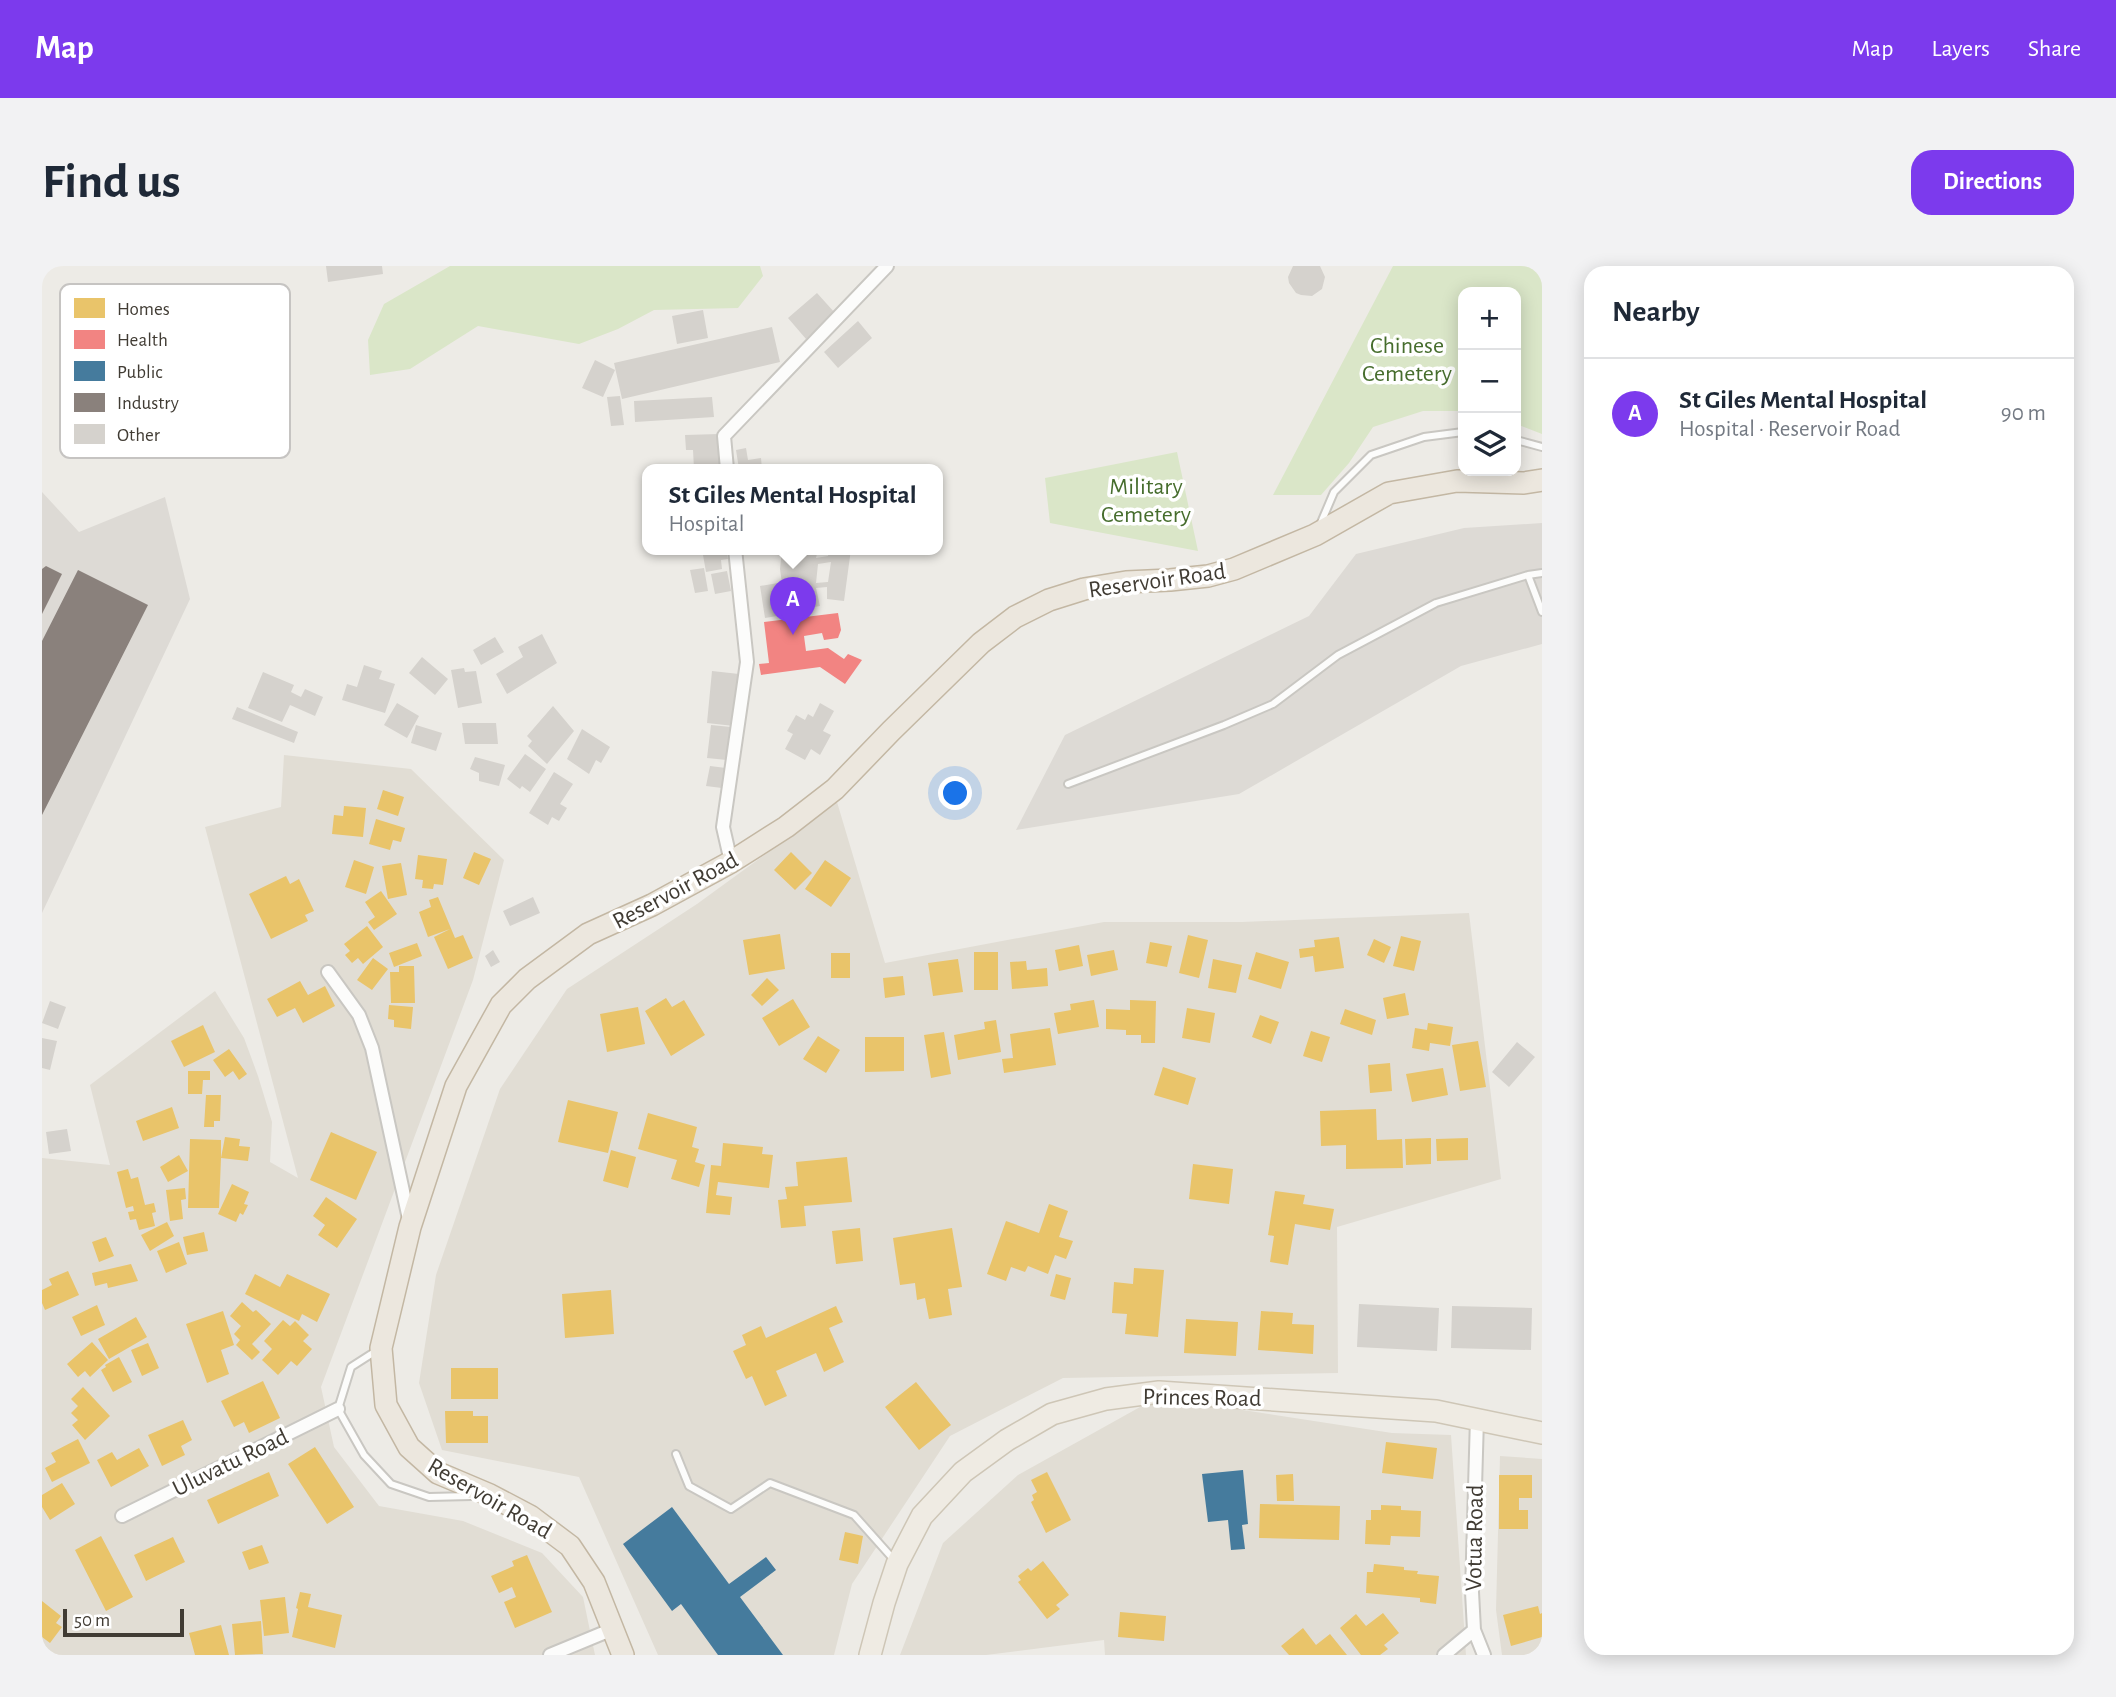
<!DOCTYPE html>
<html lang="en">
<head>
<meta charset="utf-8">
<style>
	body { margin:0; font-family:"Alegreya Sans",sans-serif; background:#f2f2f3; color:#1f2937 }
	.controls { position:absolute; right:21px; top:21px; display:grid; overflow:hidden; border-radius:14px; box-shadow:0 4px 18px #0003 }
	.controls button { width:63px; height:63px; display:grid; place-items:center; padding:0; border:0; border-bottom:2px solid #e0e1e3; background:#fff; color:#1f2937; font:35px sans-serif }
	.scale { position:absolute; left:21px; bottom:18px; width:121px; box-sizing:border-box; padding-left:7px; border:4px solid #413c34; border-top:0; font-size:19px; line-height:24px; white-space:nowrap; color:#413c34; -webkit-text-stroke:5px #fff; paint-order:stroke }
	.you { position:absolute; left:914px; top:528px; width:24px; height:24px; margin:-18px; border:5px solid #fff; border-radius:50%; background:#1a73e8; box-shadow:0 0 0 10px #1a73e833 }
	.badge { display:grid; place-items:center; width:46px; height:46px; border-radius:50%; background:#7c3aed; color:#fff; font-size:23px; font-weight:700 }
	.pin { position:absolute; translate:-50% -58px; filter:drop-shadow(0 2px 4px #0008) }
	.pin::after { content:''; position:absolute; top:37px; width:24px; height:21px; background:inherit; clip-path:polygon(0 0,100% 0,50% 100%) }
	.popup { position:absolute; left:600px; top:198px; width:301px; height:91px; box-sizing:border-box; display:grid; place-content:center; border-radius:14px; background:#fff; filter:drop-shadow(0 2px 5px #0005); font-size:23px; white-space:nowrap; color:#747a83 }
	.popup b { font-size:26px; color:#1f2937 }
	.popup::after { content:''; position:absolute; left:50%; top:100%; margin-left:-14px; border:14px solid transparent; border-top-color:#fff }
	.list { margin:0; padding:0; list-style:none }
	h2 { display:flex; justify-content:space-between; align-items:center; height:91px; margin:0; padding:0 28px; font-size:30px }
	h2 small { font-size:23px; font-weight:400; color:#747a83 }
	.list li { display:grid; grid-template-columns:46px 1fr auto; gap:21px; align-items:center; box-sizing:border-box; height:112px; padding:0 28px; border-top:2px solid #e0e1e3 }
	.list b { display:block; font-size:26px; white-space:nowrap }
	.list p { margin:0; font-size:23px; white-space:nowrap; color:#747a83 }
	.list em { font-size:23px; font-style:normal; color:#747a83 }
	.icon { flex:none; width:38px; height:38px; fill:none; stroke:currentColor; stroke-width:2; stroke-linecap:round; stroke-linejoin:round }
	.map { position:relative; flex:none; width:1500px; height:1389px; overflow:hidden; border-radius:21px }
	header { display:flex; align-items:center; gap:42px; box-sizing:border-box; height:98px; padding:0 35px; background:#7c3aed; color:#fff }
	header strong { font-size:33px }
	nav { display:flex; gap:38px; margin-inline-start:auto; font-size:24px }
	.intro { display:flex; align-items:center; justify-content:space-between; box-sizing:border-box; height:168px; padding:0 42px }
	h1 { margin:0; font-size:49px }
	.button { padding:18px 32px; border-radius:21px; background:#7c3aed; color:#fff; font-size:24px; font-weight:700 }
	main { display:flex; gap:42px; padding:0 42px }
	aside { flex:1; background:#fff; border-radius:21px; box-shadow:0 4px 18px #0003 }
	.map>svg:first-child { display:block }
</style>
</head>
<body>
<header>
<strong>Map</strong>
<nav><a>Map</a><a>Layers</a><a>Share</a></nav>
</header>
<div class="intro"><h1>Find us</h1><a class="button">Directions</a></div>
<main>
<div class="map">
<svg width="1500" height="1389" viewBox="0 0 1500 1389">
	<rect width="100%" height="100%" fill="#edebe6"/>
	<path fill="#e1ddd4" d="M242 489 369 503 462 594 431 714 279 1121 292 1181 337 1240 421 1255 500 1287 541 1331 553 1389H0V892L68 899 48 819 173 725 202 772 216 810 230 856 228 896 256 912 163 561 239 541Z
		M795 536 843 697 1062 656H1200L1427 647 1459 913 1295 961 1296 1107 1021 1112 908 1170 810 1318 792 1389H616L537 1211 400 1184 377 1117 394 1009 458 823 525 723 655 638Z
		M1116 1131 1350 1167 1409 1169 1424 1389H1063L1062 1374 944 1389H858L901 1277 976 1209Z
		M1458 1190 1500 1193V1389H1460L1454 1344Z"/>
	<path fill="#dddad5" d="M0 226 37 266 123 231 148 333 0 647Z
		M1500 257V378L1419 400 1197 528 974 564 1023 469 1267 350 1314 288 1422 262Z"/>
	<path fill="#dae6c8" d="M408 0H718L721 10 696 42 612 44 576 63 537 78 436 60 368 103 328 109 326 74 342 38Z
		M1351 0H1500V168L1474 158V26H1421V145H1381L1331 161 1307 197 1279 229H1231Z
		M1135 186 1156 285 1008 257 1003 212Z"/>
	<path fill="#e9c46a" d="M341 524 362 531 356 550 335 543Z
		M302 540 324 542 321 571 290 568 292 549 301 550Z
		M334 553 363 562 359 576 351 574 348 584 327 578Z
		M432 586 449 593 437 619 421 612Z
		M749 586 770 607 753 624 732 604Z
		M376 589 405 593 401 619 392 618 391 623 380 622 381 614 373 613Z
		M312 594 332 601 324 628 303 621Z
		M783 594 809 612 789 641 763 623Z
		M359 597 365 629 346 633 340 600Z
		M244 610 248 618 257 613 272 645 263 649 266 655 229 673 207 628Z
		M339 625 355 648 332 664 326 656 333 651 323 636Z
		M396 631 413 672 421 669 431 692 406 703 392 671 408 663 386 671 377 646 389 641 387 634Z
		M325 660 341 681 321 698 316 692 310 697 303 689 308 685 302 678Z
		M738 668 743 703 707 709 701 674Z
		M1146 669 1166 674 1157 712 1137 707Z
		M1359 670 1379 675 1372 705 1351 700Z
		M1297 671 1302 702 1273 706 1271 690 1258 692 1257 683 1273 681 1272 674Z
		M1332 673 1349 681 1342 697 1325 689Z
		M1108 676 1130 680 1125 701 1104 697Z
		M375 677 380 690 352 701 347 687Z
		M1037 679 1041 700 1017 705 1013 684Z
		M1072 684 1076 704 1049 710 1045 689Z
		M932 686H956V724H932Z
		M1214 686 1247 696 1239 723 1206 713Z
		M789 687H808V712H789Z
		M331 692 346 703 330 724 315 714Z
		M916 693 921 726 891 730 886 697Z
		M1171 693 1200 699 1194 727 1166 722Z
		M984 695 985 704 1005 702 1006 720 970 723 968 696Z
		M357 700H372L373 737H349L348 706H357Z
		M861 710 863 729 843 732 841 712Z
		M725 712 737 724 720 740 709 729Z
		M258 715 266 729 283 720 293 740 261 757 253 742 235 751 225 733Z
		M1363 727 1367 749 1345 753 1341 732Z
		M624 732 630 741 642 734 663 769 629 790 603 745Z
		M751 733 768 761 737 780 720 752Z
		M1052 734 1057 761 1016 768 1012 747 1029 744 1028 738Z
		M1088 734 1114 735 1113 777H1099V769H1084V764L1064 763V743L1088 744Z
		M347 739 371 741 369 763 352 761V754L346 753Z
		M596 741 603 778 565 786 558 748Z
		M1145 742 1173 747 1168 777 1140 772Z
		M1303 743 1334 754 1330 769 1298 758Z
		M1218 749 1237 756 1229 778 1210 771Z
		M954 754 959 786 916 794 912 769 943 763 942 756Z
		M1386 757 1411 761 1408 780 1388 777 1387 785 1370 782 1373 762 1385 764Z
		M161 759 173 786 142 801 129 775Z
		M1008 762 1014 799 962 807 960 793 971 792 968 768Z
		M1269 765 1288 771 1280 796 1261 790Z
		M902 766 909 808 889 812 882 769Z
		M776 770 798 784 784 807 761 793Z
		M823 771H862V805L823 806Z
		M1436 775 1444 821 1418 825 1410 779Z
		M187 783 205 808 197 814 191 805 183 811 171 794Z
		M1348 797 1350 825 1328 827 1326 799Z
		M1121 801 1154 812 1146 839 1112 829Z
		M1401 802 1406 829 1370 836 1364 808Z
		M146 805H168V814H161L160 828H146Z
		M164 829H179L178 855H172V861H162Z
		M526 834 576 846 566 887 516 876Z
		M130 841 137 862 101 875 94 855Z
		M1334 843 1335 874 1360 873 1361 902 1304 903V879L1279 880 1278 845Z
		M606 847 655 861 650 881 657 883 653 896 663 899 657 921 629 913 635 894 596 883Z
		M289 866 335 886 314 934 268 914Z
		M183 871 198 873 197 880 208 881 206 895 179 892 177 942H146L148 873 179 874V892Z
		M1389 872V898L1364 899 1363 873Z
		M1426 872V894L1395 895 1394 873Z
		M681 877 721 881 720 888 731 889 727 922 676 916 674 929 690 931 688 949 664 947 669 899 679 900Z
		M569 884 594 891 586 922 561 915Z
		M137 889 146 905 126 916 118 901Z
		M805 891 810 936 762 940 764 960 739 962 736 934 745 933 743 921 756 920 754 896Z
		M1151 898 1191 903 1187 938 1147 933Z
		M86 903 89 913 96 911 103 939 112 937 114 946 110 947 113 960 97 964 94 953 88 954 86 946 92 945 91 940 84 942 75 906Z
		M190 918 207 926 202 938 206 939 201 949 198 947 194 956 176 948Z
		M143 922 144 933 139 934 141 953 128 955 124 924Z
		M1233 925 1263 929 1261 938 1292 943 1288 964 1253 958 1246 999 1228 996 1232 970 1226 969Z
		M284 931 315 953 295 982 276 969 283 959 271 950Z
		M1007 938 1026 945 1017 971 1031 975 1024 993 1013 989 1006 1008 986 1000 983 1006 969 1001 964 1015 945 1008 964 955 997 967Z
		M125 956 132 970 108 985 99 969Z
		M818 962 821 995 794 998 790 965Z
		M910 962 920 1021 906 1023 910 1049 887 1053 883 1032 875 1034 873 1017 858 1019 851 972Z
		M162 966 166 985 145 989 141 971Z
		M64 971 72 990 57 996 50 976Z
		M137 976 145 998 124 1007 115 985Z
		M89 998 96 1015 66 1022 65 1017 53 1020 50 1007Z
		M1092 1002 1122 1004 1116 1071 1083 1068 1085 1048 1070 1047 1072 1016 1091 1018Z
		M26 1005 37 1029 3 1044 0 1037V1024L10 1019 7 1013Z
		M213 1008 238 1021 245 1008 288 1028 275 1056 260 1048 257 1055 203 1028Z
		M1014 1008 1029 1012 1023 1034 1008 1030Z
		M569 1024 572 1068 523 1072 520 1028Z
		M200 1036 211 1046 214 1044 229 1058 210 1078 218 1086 210 1094 194 1079 198 1074 192 1068 199 1060 188 1050Z
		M55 1039 63 1059 39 1070 30 1051Z
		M794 1040 801 1056 787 1062 802 1096 782 1106 774 1087 734 1105 745 1130 723 1140 710 1110 704 1113 691 1085 704 1079 700 1069 719 1060 724 1072Z
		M181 1045 192 1079 179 1084 187 1108 165 1117 144 1058Z
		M1219 1045 1251 1047 1250 1058 1272 1059 1271 1088 1216 1084Z
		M94 1051 105 1071 67 1093 56 1073Z
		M1144 1053 1196 1056 1194 1090 1142 1087Z
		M241 1054 248 1060 253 1055 267 1069 261 1075 270 1083 255 1100 249 1095 236 1109 220 1094 230 1083 222 1075Z
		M50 1076 66 1094 48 1111 43 1105 36 1111 25 1098Z
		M106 1077 117 1102 100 1110 89 1084Z
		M77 1091 90 1116 71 1126 59 1104 64 1101 63 1099Z
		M409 1102H456V1133H409Z
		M221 1115 238 1152 207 1167 202 1156 192 1161 179 1135Z
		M874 1116 909 1159 877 1184 843 1141Z
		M41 1121 68 1150 43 1174 30 1159 36 1154 29 1147 36 1140 29 1133Z
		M403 1145H431V1150H446V1177H404Z
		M141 1154 150 1174 139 1180 143 1189 120 1200 106 1169Z
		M36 1173 48 1197 10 1216 3 1202 14 1196 9 1187Z
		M1344 1176 1395 1182 1391 1213 1340 1207Z
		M273 1181 312 1241 285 1258 246 1198Z
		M97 1182 107 1200 69 1221 55 1194 70 1186 75 1194Z
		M227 1206 237 1230 176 1258 165 1234Z
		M1005 1206 1029 1254 1004 1267 989 1236 992 1234 990 1229 995 1226 989 1214Z
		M1251 1208 1252 1235H1235L1234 1209Z
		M1457 1209H1490V1232H1477V1244H1486V1263H1457Z
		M20 1217 33 1238 8 1254 0 1241V1229Z
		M1218 1238 1298 1240 1297 1274 1217 1272Z
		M1339 1239 1359 1240V1244L1379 1245 1378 1271 1349 1270 1348 1279 1323 1278 1324 1254H1329V1244H1339Z
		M803 1266 821 1270 816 1298 797 1294Z
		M59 1270 91 1331 64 1345 33 1284Z
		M131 1271 143 1296 104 1315 92 1289Z
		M220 1279 227 1297 207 1304 200 1286Z
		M485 1289 510 1346 473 1362 462 1336 474 1331 470 1321 457 1327 449 1310 472 1300 470 1295Z
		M1001 1295 1027 1329 1014 1339 1018 1343 1005 1353 976 1316 979 1314 976 1310 986 1302 989 1305Z
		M1332 1298 1362 1301V1304L1376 1305 1375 1308 1397 1310 1394 1338 1378 1336V1332L1324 1327 1325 1306H1331Z
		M258 1326 269 1328 266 1341 300 1349 293 1382 250 1371 256 1343 254 1342Z
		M243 1331 247 1367 222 1370 218 1334Z
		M0 1335 19 1350 14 1357 20 1361 8 1377 0 1371Z
		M1496 1340 1498 1348 1500 1347V1371L1469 1380 1461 1349Z
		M1078 1346 1124 1350 1122 1375 1076 1371Z
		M1341 1347 1357 1367 1342 1379 1346 1383 1338 1389H1319L1298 1362 1314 1348 1324 1360Z
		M219 1355 221 1388 193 1389 190 1358Z
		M179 1359 187 1389H153L147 1367Z
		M1261 1362 1274 1379 1288 1368 1305 1389H1247L1239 1380Z"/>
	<path fill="#f28482" d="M796 347 799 364 796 372 782 374 780 367 762 370 764 385 786 382 802 393 806 388 820 394 803 418 778 401 719 409 717 398 727 397 722 356Z"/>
	<path fill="#457b9d" d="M1201 1204 1206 1258 1200 1259 1203 1283 1189 1284 1186 1254 1166 1256 1160 1208Z
		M630 1241 687 1318 724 1291 734 1304 698 1331 741 1389H676L639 1338 630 1345 581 1278Z"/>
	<path fill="#8a817c" d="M4 300 20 308 0 348V303Z
		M36 304 106 339 0 549V375Z"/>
	<path fill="#d5d2cd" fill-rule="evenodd" d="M284 0H340L341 8 286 16Z
		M1251 0H1278L1283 11 1280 23 1270 30 1259 29 1254 27 1247 17 1246 11Z
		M775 27 793 47 764 73 746 52Z
		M661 44 666 72 635 78 630 50Z
		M816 55 830 72 796 102 782 86Z
		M730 61 738 96 580 133 572 97Z
		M553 94 573 104 561 131 540 122Z
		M578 130 582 159 569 160 565 131Z
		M670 131 672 151 593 156 592 135Z
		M677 168 678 203H652L651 184H644L643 169Z
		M704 182 706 194 719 192 720 203H697L694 184Z
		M663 283H684L686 293 679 294 680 303 664 306 661 289H664Z
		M740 283H776L774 292 786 290 787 283H809L802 335 785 333V321L774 322 778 340 744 346 738 303ZM789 296 786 316 774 317 776 298Z
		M662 302 666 325 653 327 648 304Z
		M685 305 689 325 673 328 669 308Z
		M736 317 741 349 723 352 718 320Z
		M500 368 515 397 465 428 454 408 481 391 476 381Z
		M453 371 462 386 439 399 431 384Z
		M380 391 406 413 393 429 367 407Z
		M322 399 340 405 337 413 353 418 343 447 300 434 305 418 315 421Z
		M422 402 423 406 434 405 440 437 416 442 409 404Z
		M670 405 697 408 692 460 665 457Z
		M221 406 252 419 249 426 259 431 263 423 281 431 273 450 248 439 240 456 206 442Z
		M355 437 377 450 365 472 342 459Z
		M778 437 792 445 781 465 789 469 778 489 769 483 763 494 743 483 751 468 745 465 754 449 763 454 766 448 771 451Z
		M511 440 532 465 505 498 486 480 490 475 485 470Z
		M195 441 256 466 252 477 190 453Z
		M420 457H454L456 478H423Z
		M374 459 400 467 394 485 369 477Z
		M669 459 689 461 685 494 665 492Z
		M540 463 568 481 559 497 554 494 547 508 525 493Z
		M483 488 504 503 488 526 480 520 478 523 465 513Z
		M433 491 463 499 457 520 437 515V507L428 503Z
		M668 500 684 502 680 522 664 520Z
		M512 506 531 518 518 538 525 542 517 555 510 551 506 559 487 547Z
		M491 631 498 647 468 660 461 645Z
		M451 684 458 696 449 701 443 690Z
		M8 735 24 741 16 763 0 757Z
		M0 772 15 775 8 804 0 802Z
		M1475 776 1493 791 1467 821 1450 806Z
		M25 863 29 885 7 888 4 866Z
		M1317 1038 1397 1042 1395 1085 1315 1081Z
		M1410 1040 1490 1042 1489 1084 1409 1082Z"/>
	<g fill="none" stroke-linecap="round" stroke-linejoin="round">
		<g stroke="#c9c7c2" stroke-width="10">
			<path id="service" d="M1474 174 1500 181
				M1278 259 1292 226 1329 189 1382 171 1421 166
				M1486 309 1500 346
				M1026 518 1182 459 1231 438 1296 389 1394 337 1486 309 1500 307
				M334 1085 309 1101 296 1143 322 1189 349 1218 387 1231 429 1230
				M634 1188 647 1220 689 1243 728 1217 812 1249 853 1295"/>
		</g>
		<g stroke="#c9c7c2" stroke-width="16">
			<path id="minor" d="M685 203 682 170 845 0
				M689 596 681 561 705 396 693 283
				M286 706 317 749 330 782 367 953
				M1435 1152 1430 1326 1432 1364 1442 1389
				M80 1250 296 1143
				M508 1389 571 1363
				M1402 1389 1432 1364"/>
		</g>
		<g stroke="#cec6b6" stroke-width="24">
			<path id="primary" d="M828 1389 842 1337 855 1298 880 1250 921 1206 965 1174 1010 1148 1064 1133 1117 1126 1394 1145 1500 1167"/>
		</g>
		<g stroke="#c3b7a3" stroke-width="24">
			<path id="trunk" d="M581 1389 552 1316 528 1280 488 1250 448 1229 396 1207 367 1181 344 1139 339 1082 368 961 414 820 459 739 485 713 546 668 610 639 689 596 744 561 793 523 849 465 939 377 973 351 1007 334 1042 323 1084 316 1128 314 1166 310 1192 303 1273 269 1347 227 1415 215 1482 217 1500 214"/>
		</g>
		<use href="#service" stroke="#fcfcfb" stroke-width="6"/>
		<use href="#minor" stroke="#fcfcfb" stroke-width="12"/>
		<use href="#primary" stroke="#efebe3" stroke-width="21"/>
		<use href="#trunk" stroke="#ece7de" stroke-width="21"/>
	</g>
	<g text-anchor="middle" stroke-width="7" stroke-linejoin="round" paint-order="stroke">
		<g font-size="24" fill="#466d2d" stroke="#fff">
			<text x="1365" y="87">Chinese<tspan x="1365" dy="28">Cemetery</tspan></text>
			<text x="1104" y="228">Military<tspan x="1104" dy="28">Cemetery</tspan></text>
		</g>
		<g font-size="24" fill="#413c34" stroke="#fff">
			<text transform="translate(1115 314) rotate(-8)" y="8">Reservoir Road</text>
			<text transform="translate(633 624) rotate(-28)" y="8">Reservoir Road</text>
			<text transform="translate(1160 1131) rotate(1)" y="8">Princes Road</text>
			<text transform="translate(188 1196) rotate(-26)" y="8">Uluvatu Road</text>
			<text transform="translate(448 1232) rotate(30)" y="8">Reservoir Road</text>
			<text transform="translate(1432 1272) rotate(-89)" y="8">Votua Road</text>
		</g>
	</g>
	<rect x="18" y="18" width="230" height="174" rx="10" fill="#fff" stroke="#c6c4c2" stroke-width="2"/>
	<rect x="32" y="32" width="31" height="20" fill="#e9c46a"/>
	<rect x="32" y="64" width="31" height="19" fill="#f28482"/>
	<rect x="32" y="95" width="31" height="20" fill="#457b9d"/>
	<rect x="32" y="127" width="31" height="19" fill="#8a817c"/>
	<rect x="32" y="158" width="31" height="20" fill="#d5d2cd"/>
	<g font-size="19" fill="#413c34">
		<text x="75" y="49">Homes</text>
		<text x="75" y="80">Health</text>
		<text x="75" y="112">Public</text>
		<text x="75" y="143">Industry</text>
		<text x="75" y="175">Other</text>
	</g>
</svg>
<div class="controls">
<button>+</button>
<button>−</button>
<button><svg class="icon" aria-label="layers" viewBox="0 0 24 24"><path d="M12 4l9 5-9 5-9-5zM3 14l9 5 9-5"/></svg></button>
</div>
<div class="scale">50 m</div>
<div class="you"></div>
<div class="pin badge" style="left:751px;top:369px">A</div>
<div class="popup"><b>St Giles Mental Hospital</b>Hospital</div>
</div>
<aside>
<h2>Nearby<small></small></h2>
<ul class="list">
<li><span class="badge">A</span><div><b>St Giles Mental Hospital</b><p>Hospital · Reservoir Road</p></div><em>90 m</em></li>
</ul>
</aside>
</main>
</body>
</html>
